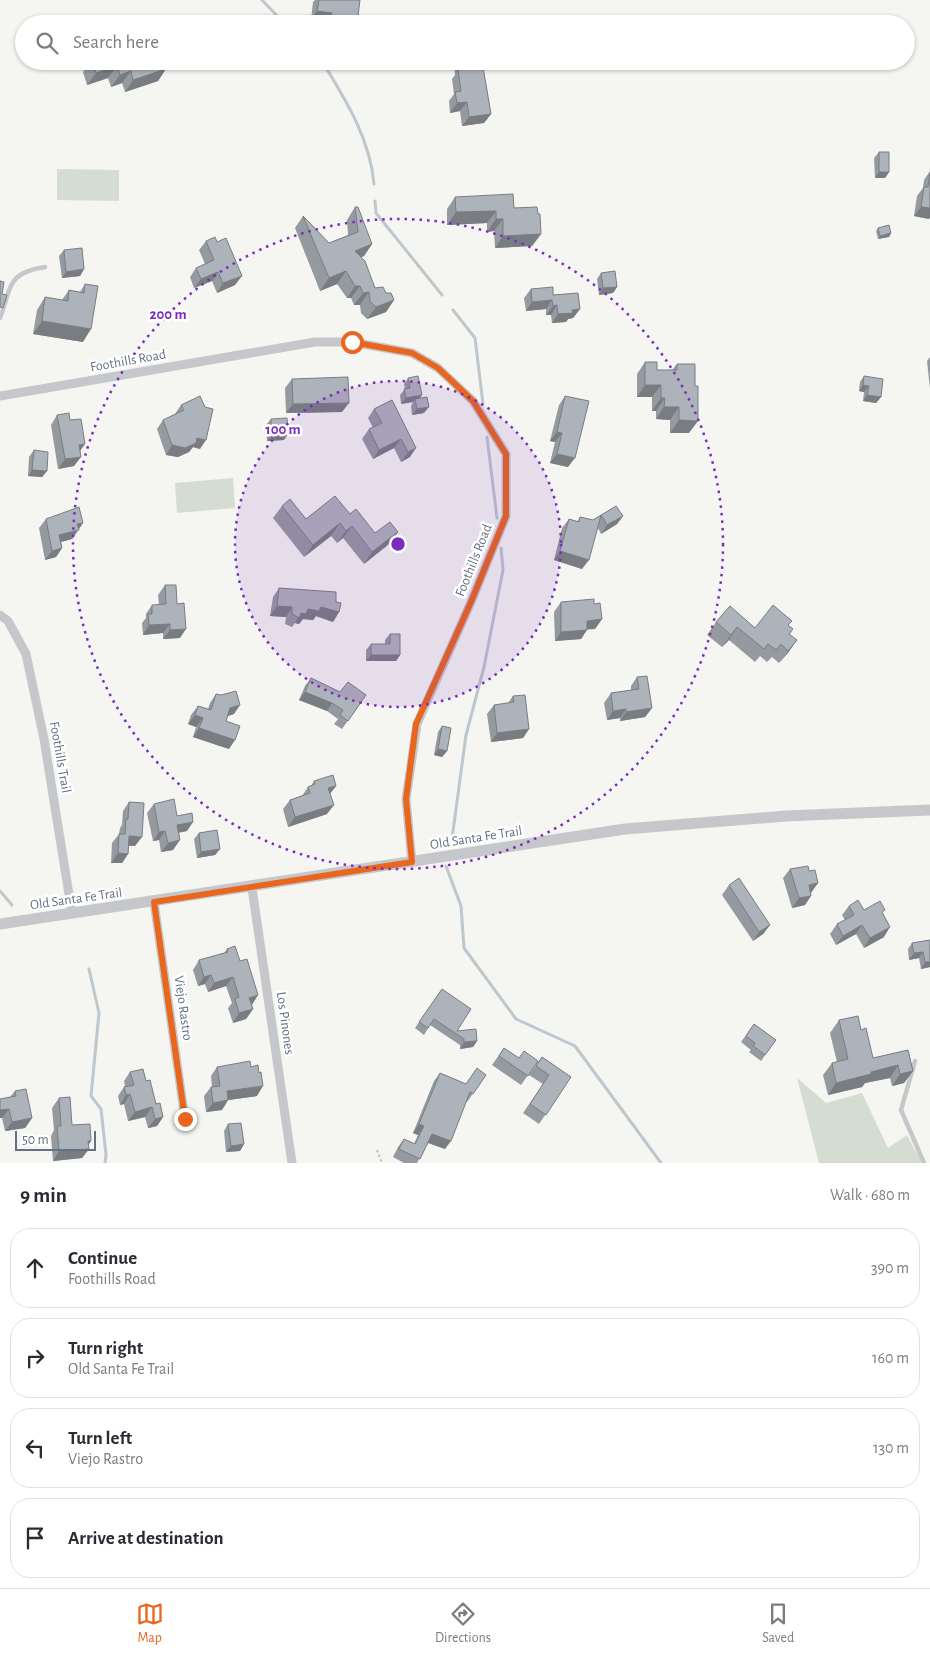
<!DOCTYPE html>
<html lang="en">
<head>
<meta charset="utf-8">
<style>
	body { margin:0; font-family:"Alegreya Sans",sans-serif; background:#f7f7f7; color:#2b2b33 }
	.scale { position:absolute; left:15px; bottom:12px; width:81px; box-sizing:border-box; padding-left:5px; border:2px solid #637184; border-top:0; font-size:14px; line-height:18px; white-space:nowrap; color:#637184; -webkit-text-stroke:4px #fff; paint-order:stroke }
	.stop { position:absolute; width:15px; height:15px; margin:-11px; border:4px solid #e9661e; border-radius:50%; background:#fff }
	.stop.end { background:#e9661e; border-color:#fff; box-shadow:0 1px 5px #0008 }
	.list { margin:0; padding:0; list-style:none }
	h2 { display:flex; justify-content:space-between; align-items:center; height:65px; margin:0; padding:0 20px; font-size:21px }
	h2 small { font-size:16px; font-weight:400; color:#7c7c81 }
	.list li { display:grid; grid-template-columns:32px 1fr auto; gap:15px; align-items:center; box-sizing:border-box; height:80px; margin:0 10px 10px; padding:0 10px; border:1px solid #e1e1e2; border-radius:20px }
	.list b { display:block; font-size:19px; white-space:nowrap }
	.list p { margin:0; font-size:16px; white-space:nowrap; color:#7c7c81 }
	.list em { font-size:16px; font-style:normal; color:#7c7c81 }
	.icon { flex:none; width:28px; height:28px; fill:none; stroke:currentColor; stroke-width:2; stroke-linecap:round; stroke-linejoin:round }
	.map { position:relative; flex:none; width:930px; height:1163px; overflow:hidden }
	.search { position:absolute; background:#fff; box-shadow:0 1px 4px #0004; left:15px; right:15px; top:15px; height:55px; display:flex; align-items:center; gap:12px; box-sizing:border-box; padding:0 18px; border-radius:28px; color:#7c7c81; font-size:19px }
	.sheet { height:425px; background:#fff }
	nav { display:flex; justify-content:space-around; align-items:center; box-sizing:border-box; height:70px; border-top:1px solid #e1e1e2; background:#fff; font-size:14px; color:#7c7c81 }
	nav a { display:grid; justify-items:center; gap:2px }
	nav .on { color:#e9661e }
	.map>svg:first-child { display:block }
</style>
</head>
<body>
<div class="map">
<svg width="930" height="1163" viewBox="0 0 930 1163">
	<rect width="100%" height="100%" fill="#f5f6f1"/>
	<path fill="#d5ddd2" d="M57 169 119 170V201L57 200Z
		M233 478 235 508 177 513 175 483Z
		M797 1078 826 1103 862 1093 888 1148 907 1135 922 1163H819Z"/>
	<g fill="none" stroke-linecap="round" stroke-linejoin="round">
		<path stroke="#bec7cd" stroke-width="3" d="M262 0 285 24
			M322 61C345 99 370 138 374 184
			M375 201 376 213 442 295
			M453 310 475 338 483 404
			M487 437 497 518
			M451 846 466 735 484 667 503 570 501 548
			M446 866 461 906 464 948 516 1019 575 1046 661 1163
			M0 891 12 905
			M89 969 99 1013 91 1096 101 1109 106 1155 105 1163"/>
		<path stroke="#bebfc2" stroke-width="2" stroke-dasharray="2.5 2.5" stroke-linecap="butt" d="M377 1150 382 1163"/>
		<path stroke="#c5c7cb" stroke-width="4.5" d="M0 318C12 287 6 273 45 267
			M915 1061 901 1110 924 1163"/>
		<path stroke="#c5c7cb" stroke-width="9" d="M0 396 315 342H352L412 353 438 368 473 401 506 454V516L471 602 417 724 406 799 412 862
			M0 615 8 621 26 654 44 739 72 913
			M252 888 292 1163
			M154 902 185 1119"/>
		<path stroke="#c5c7cb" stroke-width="11" d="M0 924 625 829 786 816 930 810"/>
	</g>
	<path fill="#959aa0" d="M315 0H360L357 24H325V22L311 20 313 2Z
		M84 61 129 62 171 61 158 81 125 92 122 83 111 87 108 78 87 85 83 72 85 69 83 63Z
		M456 61H482L491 114 484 123 462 126 460 111 450 113 449 101 454 94 452 79 455 75 454 64Z
		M879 152 889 172 885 178H875L874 158Z
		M930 171V217L929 219 914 216 917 196 923 188 924 180Z
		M455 197 514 208 538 214 541 234 532 246 495 248 494 231 487 232V223L447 225V209Z
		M355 207 372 244 364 256 361 257 375 288 386 293 394 300 386 312 367 319 361 313 360 305H354L351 298H347L337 284 320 291 295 228 303 216 329 243 348 235 347 220Z
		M878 228 891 233 889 237 878 239 876 231Z
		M206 241 235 285 217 293 212 281 194 288 190 277 196 268 205 264 199 250Z
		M64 250 84 269 80 276 62 278 59 256Z
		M601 273 617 287 613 293 599 295 597 279Z
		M85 284 83 342 33 334 37 310 45 297 62 300 69 290 80 292Z
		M531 289 553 295 580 309 573 318 568 319 566 322 552 323 551 315H546V309L526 311 524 298Z
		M930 357V389L927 361Z
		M645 362 657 370H672L677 364 689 433H670V420L656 419V411H652V397H637V374Z
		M864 376 881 397 876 403 863 401 864 392 859 391 860 382Z
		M408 378 419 399 424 413 412 415 411 406 413 402 401 404 400 395 405 389 404 384Z
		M292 379 342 412 286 413 285 388Z
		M565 396 568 467 550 463 555 442 550 441 559 405Z
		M392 400 410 457 401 462 394 448 373 459 362 439 369 429 373 428 368 418 374 409Z
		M181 405 200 449 193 447 189 452 178 457 166 455 157 429 163 420 175 414Z
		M57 415 70 420 80 451 74 466 58 469 51 425Z
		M271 419 284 440 267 441 266 425Z
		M34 450 47 471 42 477 28 476 29 457Z
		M282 506 306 519 350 514 375 533 398 532 389 544 364 564 343 538 337 543 331 536 304 557 273 518Z
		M616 506 623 516 617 524 601 534 598 528 582 569 554 560 562 528 569 519 577 522 580 517 593 520Z
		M46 519 83 523 72 539 61 542 62 548 56 557 45 560 39 528Z
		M165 585 180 638 163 639V633L143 635 142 623 146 618V614L152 605H159L158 595Z
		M279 588 336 602 339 612 333 622 316 616 313 620 303 619 299 624 295 623 292 627 285 624 286 617 270 616 273 597Z
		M561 602 594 604 602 619 595 629H587L581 639 555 641 554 612Z
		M716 622 755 628 789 626 793 629 789 634 797 640 779 663 772 657 767 662 760 656 755 662 729 640 722 647 707 635Z
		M390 634 400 655 396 661H366V650L371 644H385V640Z
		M637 677 652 708 645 717 620 721V718L607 720 604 703 611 693 631 690V686Z
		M311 678 340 692 366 695 342 729 334 724 338 719 327 711 299 700 305 686Z
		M216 694 234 714 228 716 226 721 229 749 193 737 196 727 188 724 191 715 198 706 208 709 210 703Z
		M513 696 529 729 523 738 491 742 487 714 494 705 508 703Z
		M442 726 447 751 442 757 434 755 438 732Z
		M314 781 336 786 330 794 327 814 288 827 283 809 290 800 302 796 308 787 311 786Z
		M129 802 135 846H129L128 854 122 863H111L112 843 119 834 120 828 122 825 123 811Z
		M154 804 177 816 187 831 178 833 173 850 161 852 159 840 153 841 147 813Z
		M199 833 220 849 215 855 197 858 194 839Z
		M790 869 818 883 810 893 805 905 792 908 783 878Z
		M729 885 770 925 763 934 753 941 722 895Z
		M849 906 864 910 884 937 864 948 856 934 836 945 830 934 837 924 845 920 842 915Z
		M930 940V967L921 969 919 958 909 960 908 949 912 943Z
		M227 949 253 1009 246 1019 233 1023 228 1008 232 1003 226 986 208 992 205 984 198 986 193 970 199 960 224 953Z
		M442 989 457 1031 477 1041 473 1047 460 1049V1045L430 1025 424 1035 415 1028Z
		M839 1020 861 1030 873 1058 908 1050 913 1071 904 1083 892 1086 890 1078 865 1083 862 1087 828 1095 823 1075 832 1063 837 1062 830 1033Z
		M754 1024 776 1040 761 1061 749 1052 751 1050 741 1042Z
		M504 1048 519 1058 538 1061 521 1085 492 1065Z
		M542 1057 571 1077 539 1124 523 1113 543 1084 529 1075Z
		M217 1067 257 1096 228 1100 222 1110 206 1112 204 1096 211 1087H212L211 1076Z
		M130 1072 146 1081 156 1104 163 1117 157 1126 148 1128 145 1117 128 1121 124 1104 120 1105 118 1096 124 1087 125 1086 124 1081Z
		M440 1073 466 1084 486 1075 467 1102H466L445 1149 428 1143 417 1163H404L393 1157 398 1147 404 1139 414 1144 418 1135 413 1133 434 1081Z
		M15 1091 32 1118 25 1128 5 1131 2 1118H0V1099L10 1097Z
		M59 1098 72 1125 91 1141 88 1145 89 1149 82 1158 53 1161 51 1136 54 1130 52 1108Z
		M228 1124 244 1144 240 1151 226 1152 224 1131Z"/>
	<path fill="#797d82" d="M317 11 332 13 325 22 311 20Z
		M330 21 351 24H329Z
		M171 61 158 81 125 92 133 80 164 63Z
		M117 66 108 78 87 85 96 73Z
		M131 71 122 83 111 87 120 75Z
		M467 102 460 111 450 113 457 103Z
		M491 114 484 123 462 126 469 117Z
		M879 172H889L885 178H875Z
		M921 207 930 208V217L929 219 914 216Z
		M496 211 487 223 447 225 456 212Z
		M496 219H503L494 231 487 232Z
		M891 233 889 237 878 239 880 236Z
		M541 234 532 246 495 248 503 236Z
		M372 244 364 256 347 263 355 251Z
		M84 269 80 276 62 278 66 272Z
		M346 271 337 284 320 291 329 278Z
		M218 272 212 281 194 288 201 279Z
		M242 276 235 285 217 293 223 283Z
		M355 286H360L351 298H347Z
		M617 287 613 293 599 295 603 288Z
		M369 292 360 305H354L363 293Z
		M394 300 386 312 367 319 376 307Z
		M552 300 546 309 526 311 532 302Z
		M557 305 551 315H546L553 306Z
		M580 309 573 318 568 319 566 322 552 323 558 314 572 310Z
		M42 321 91 329 83 342 33 334Z
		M645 385H661L652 397H637Z
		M863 385 869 386 864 392 859 391Z
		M422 395 418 401 415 399 413 402 401 404 406 398Z
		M867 395 881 397 876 403 863 401Z
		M661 398H665L656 411H652Z
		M349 403 342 412 286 413 293 404Z
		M429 407 424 413 412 415 417 409Z
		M664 407H679L670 420 656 419Z
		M679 420 698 421 689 433H670Z
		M557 432 562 433 555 442 550 441Z
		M288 434 284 440 267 441 271 435Z
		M197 438 206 440 200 449 193 447 189 452 178 457 166 455 172 445Z
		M401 439 394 448 373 459 379 450Z
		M85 444 78 454 79 445Z
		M416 448 410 457 401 462 408 452Z
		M557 454 575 458 568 467 550 463Z
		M81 457 74 466 58 469 65 459Z
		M32 470 47 471 42 477 28 476Z
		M623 516 617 524 601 534 607 525Z
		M83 523 72 539 53 544 59 535 77 524Z
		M340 523 331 536 304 557 313 545Z
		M352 526 343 538 337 543 346 531Z
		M398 532 389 544 364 564 372 552Z
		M62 548 56 557 45 560 52 551Z
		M560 551 589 560 582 569 554 560Z
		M277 606 292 607 286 617 270 616Z
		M321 607 339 612 333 622 316 616 313 620 303 619 299 624 295 623 301 613 308 609Z
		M602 619 595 629 580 630 587 621Z
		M170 624 163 633 143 635 149 625Z
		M737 627 729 640 722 647Z
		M186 629 180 638 163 639 170 630Z
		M587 630 581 639 555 641 561 632Z
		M797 640 788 653 779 663 788 651Z
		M371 655H400L396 661H366Z
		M305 692 332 703 327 711 299 700Z
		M240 705 234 714 224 717 230 708Z
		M652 708 645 717 620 721 626 712Z
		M626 709 620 718 607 720 613 711Z
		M195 715 203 718 196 727 188 724Z
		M199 728 235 740 229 749 193 737Z
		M529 729 523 738 491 742 497 733Z
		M438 749 447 751 442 757 434 755Z
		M336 786 329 795 328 788Z
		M334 805 327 814 288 827 295 817Z
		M193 822 187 831 170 834 177 825Z
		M165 831 159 840 153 841 159 832Z
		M129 836 142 837 135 846 123 845Z
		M180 840 173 850 161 852 168 843Z
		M220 849 215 855 197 858 201 852Z
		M118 853 128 854 122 863H111Z
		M818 883 811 893 802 894 809 885Z
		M811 896 805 905 792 908 799 898Z
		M770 925 763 934 753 941 759 932Z
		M862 925 856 934 836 945 843 936Z
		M890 927 884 937 864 948 870 938Z
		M923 952 919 958 909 960 914 953Z
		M925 962H930V967L921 969Z
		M211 975 205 984 198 986 204 977Z
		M233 977 226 986 208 992 214 983Z
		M258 995 252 1005 249 998Z
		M253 1009 246 1019 233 1023 239 1013Z
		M477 1041 473 1047 460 1049 464 1042Z
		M898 1065 890 1078 865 1083 862 1087 828 1095 836 1083 871 1072Z
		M913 1071 904 1083 892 1086 900 1074Z
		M263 1086 257 1096 221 1101 227 1091Z
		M130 1094 124 1104 120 1105 126 1095Z
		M228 1100 222 1110 206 1112 213 1103Z
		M152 1107 145 1117 128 1121 135 1112Z
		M9 1109 2 1118H0V1110Z
		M163 1117 157 1126 148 1128 155 1119Z
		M32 1118 25 1128 5 1131 12 1122Z
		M419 1124 424 1126 418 1135 413 1133Z
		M432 1134 451 1141 445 1149 426 1142Z
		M88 1141H91L86 1149H89L82 1158 53 1161 59 1151Z
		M244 1144 240 1151 226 1152 231 1146Z"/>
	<path fill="#adb3ba" stroke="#797d82" d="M319 0H360L357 24 330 21 332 13 317 11Z
		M92 61 129 62 171 61 164 63 166 69 133 80 131 71 120 75 117 66 96 73Z
		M461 61H482L491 114 469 117 467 102 457 103 455 92 461 91 458 70 462 69Z
		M879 152H889V172H879Z
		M930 173V208L921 207 924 187H928Z
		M513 194 514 208 537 207 538 214H540L541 234 503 236V219H496V211L456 212 455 197Z
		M355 207H358L372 244 355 251 365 261 375 288 383 287 386 293H391L394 300 376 307 370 301 369 292 363 293 360 286H355L346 271 329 278 303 216 329 243 358 232Z
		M889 225 891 233 880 236 878 228Z
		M215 237 217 242 226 238 242 276 223 283 218 272 201 279 196 268 214 260 206 241Z
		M82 248 84 269 66 272 64 250Z
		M615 271 617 287 603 288 601 273Z
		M0 281 4 282 2 294 7 295 3 308 0 307Z
		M85 284 98 286 91 329 42 321 45 297 68 301 69 290 84 293Z
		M553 287V295L578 293 580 309 572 310 573 313 558 314 557 305 553 306 552 300 532 302 531 289Z
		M645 362H657V370H677V364H695V386H698V421L679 420V407H664L665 398H661V385H645Z
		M418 376 422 395 406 398 404 389 410 388 408 378Z
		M864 376 883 379 881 397 867 395 869 386 863 385Z
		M348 377 349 403 293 404 292 379Z
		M200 396 205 407 213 409 206 440 197 438 196 443 185 448 172 445 163 420 184 410 181 405Z
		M565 396 589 401 575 458 557 454 562 433 557 432Z
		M427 397 429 407 417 409 415 399Z
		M392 400 416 448 408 452 401 439 379 450 369 429 382 423 374 409Z
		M69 413 70 420 81 419 85 444 79 445 81 457 65 459 57 415Z
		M287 418 288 434 271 435V419Z
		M34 450 48 452 47 471 32 470Z
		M335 496 350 514 356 509 375 533 390 522 398 532 372 552 352 526 346 531 340 523 313 545 282 506 290 499 306 519Z
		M616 506 623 516 607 525 601 515 589 560 560 551 569 519 579 522 580 517 593 520Z
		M79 507 83 523 77 524 79 530 59 535 62 548 52 551 46 519Z
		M165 585H176L177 604 184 603 186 629 170 630V624L149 625 148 614H152V605L166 604Z
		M279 588 336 592V602L341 603 339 612 321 607 319 611 308 609 306 614 301 613 299 618 292 614V607L277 606Z
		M594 599V604L600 603 602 619 587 621V630L561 632V602Z
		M773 605 792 621 788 625 793 629 789 634 797 640 788 651 781 644 776 650 768 644 764 649 737 627 731 635 716 622 730 606 755 628Z
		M390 634H400V655H371V644H390Z
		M647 676 652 708 626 712V709L613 711 611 693 639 689 637 677Z
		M311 678 340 692 348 682 366 695 348 721 340 715 343 710 332 703 305 692Z
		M236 691 240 705 230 708 226 721 240 726 235 740 199 728 203 718 195 715 198 706 211 710 216 694 221 695Z
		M525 695 529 729 497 733 494 705 514 702 513 696Z
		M442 726 451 728 447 751 438 749Z
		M333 775 336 786 328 788 334 805 295 817 290 800 310 793 308 787 315 784 314 781Z
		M174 799 177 816 192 813 193 822 177 825 180 840 168 843 165 831 159 832 154 804Z
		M129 802 144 803 142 837 129 836 128 854 118 853 119 834H125L126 819H128Z
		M217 830 220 849 201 852 199 833Z
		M808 866 809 871 815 870 818 883 809 885 811 896 799 898 790 869Z
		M739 878 770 925 759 932 729 885Z
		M858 900 864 910 880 901 885 910 882 912 890 927 870 938 862 925 843 936 837 924 854 915 849 906Z
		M930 940V962H925L923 952 914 953 912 943Z
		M235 946 240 961 247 959 258 995 249 998 253 1009 239 1013 235 999 239 997 233 977 214 983 211 975 204 977 199 960 228 952 227 949Z
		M442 989 471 1009 457 1031 476 1029 477 1041 464 1042V1039L434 1019 428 1028 419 1022Z
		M858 1016 861 1030 866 1028 873 1058 908 1050 913 1071 900 1074 898 1065 871 1072V1074L836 1083 832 1063 848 1059 839 1020Z
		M754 1024 776 1040 765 1055 753 1046 755 1043 746 1036Z
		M504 1048 519 1058 524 1051 538 1061 528 1076 499 1056Z
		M542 1057 571 1077 546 1115 530 1104 549 1075 536 1066Z
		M250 1061 251 1067 258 1065 259 1073 261 1072 263 1086 227 1091 228 1100 213 1103 211 1087 220 1086 217 1067Z
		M477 1068 486 1075 473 1094 470 1092 451 1141 432 1134 420 1159 399 1149 404 1139 415 1144 424 1126 419 1124 440 1073 466 1084Z
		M143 1069 146 1081 150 1080 156 1104 160 1103 163 1117 155 1119 152 1107 135 1112 130 1094 126 1095 124 1087 134 1085 130 1072Z
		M26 1089 32 1118 12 1122 9 1109 0 1110V1099L16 1096 15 1091Z
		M70 1097 72 1125 90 1124 91 1141H88L89 1149 59 1151 57 1126H61L59 1098Z
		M241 1123 244 1144 231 1146 228 1124Z"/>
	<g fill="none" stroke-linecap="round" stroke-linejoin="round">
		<path stroke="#e9661e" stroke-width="6" d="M185 1119 154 902 412 862 406 799 416 724 471 602 506 516V454L473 401 438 368 412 353 352 342"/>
	</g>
	<circle cx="398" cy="544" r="163" fill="#7b2cbf" fill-opacity=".12"/>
	<g fill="none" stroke="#7b2cbf" stroke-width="2.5" stroke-dasharray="2.5 5">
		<circle cx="398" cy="544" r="163"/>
		<circle cx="398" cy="544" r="325"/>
	</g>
	<g text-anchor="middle" stroke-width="5" stroke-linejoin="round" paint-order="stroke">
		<g font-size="14" fill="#637184" stroke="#fff">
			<text transform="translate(128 360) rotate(-10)" y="5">Foothills Road</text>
			<text transform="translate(473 560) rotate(-68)" y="5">Foothills Road</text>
			<text transform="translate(61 757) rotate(80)" y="5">Foothills Trail</text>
			<text transform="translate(476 837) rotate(-9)" y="5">Old Santa Fe Trail</text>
			<text transform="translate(76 898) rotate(-8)" y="5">Old Santa Fe Trail</text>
			<text transform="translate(184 1008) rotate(82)" y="5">Viejo Rastro</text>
			<text transform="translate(286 1023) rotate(82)" y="5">Los Pinones</text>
		</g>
	</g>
	<circle cx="398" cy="544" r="8" fill="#7b2cbf" stroke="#fff" stroke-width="2.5"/>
	<g font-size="15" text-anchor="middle" font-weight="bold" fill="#7b2cbf" stroke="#fff" stroke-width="5" stroke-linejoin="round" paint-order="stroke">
		<text x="168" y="319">200 m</text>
		<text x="283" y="434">100 m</text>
	</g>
</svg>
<div class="scale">50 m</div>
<div class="stop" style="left:352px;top:342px"></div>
<div class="stop end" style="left:185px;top:1119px"></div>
<div class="search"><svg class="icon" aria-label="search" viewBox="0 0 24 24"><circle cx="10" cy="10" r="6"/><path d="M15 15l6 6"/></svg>Search here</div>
</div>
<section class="sheet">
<h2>9 min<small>Walk · 680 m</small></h2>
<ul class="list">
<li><svg class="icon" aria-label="ahead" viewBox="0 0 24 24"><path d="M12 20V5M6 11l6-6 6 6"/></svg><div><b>Continue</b><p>Foothills Road</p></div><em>390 m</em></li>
<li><svg class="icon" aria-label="right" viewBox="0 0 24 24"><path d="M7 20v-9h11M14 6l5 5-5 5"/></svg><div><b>Turn right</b><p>Old Santa Fe Trail</p></div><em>160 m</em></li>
<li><svg class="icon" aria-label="left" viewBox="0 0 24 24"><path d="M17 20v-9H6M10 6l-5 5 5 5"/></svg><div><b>Turn left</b><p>Viejo Rastro</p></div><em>130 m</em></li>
<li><svg class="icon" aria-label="arrive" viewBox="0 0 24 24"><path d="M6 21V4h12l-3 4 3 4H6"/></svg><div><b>Arrive at destination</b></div></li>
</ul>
</section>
<nav>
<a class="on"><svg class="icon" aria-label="map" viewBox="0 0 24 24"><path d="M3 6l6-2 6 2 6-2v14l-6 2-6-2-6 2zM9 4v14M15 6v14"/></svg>Map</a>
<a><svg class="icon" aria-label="directions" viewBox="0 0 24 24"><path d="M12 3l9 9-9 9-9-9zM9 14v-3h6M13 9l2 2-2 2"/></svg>Directions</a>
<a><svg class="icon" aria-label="saved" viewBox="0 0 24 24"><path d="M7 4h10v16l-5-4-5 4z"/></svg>Saved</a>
</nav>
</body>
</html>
